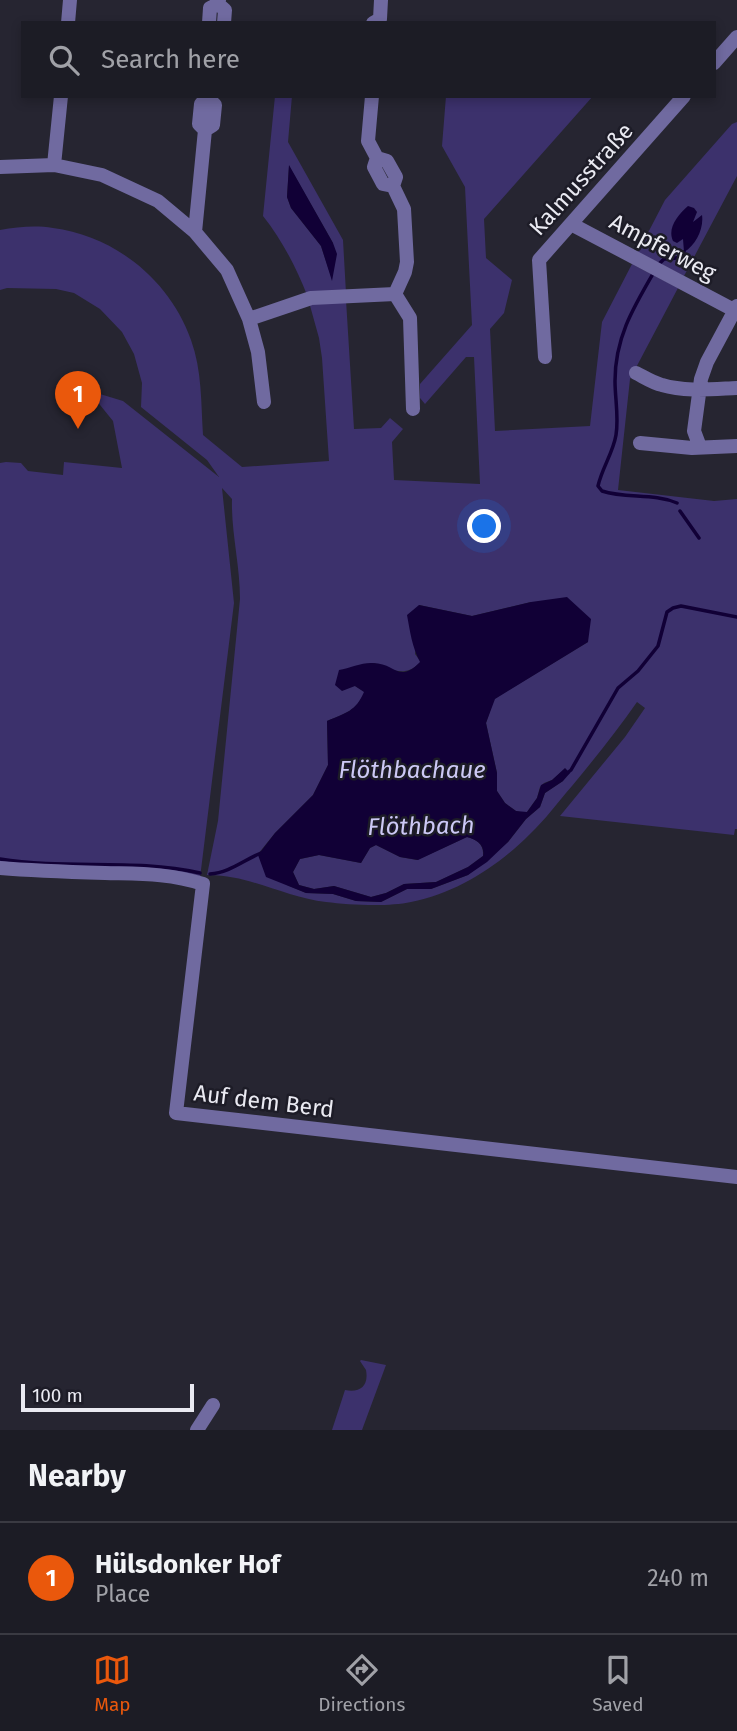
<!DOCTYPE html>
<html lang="en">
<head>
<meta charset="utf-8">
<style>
	body { margin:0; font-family:"Fira Sans",sans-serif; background:#292932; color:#f1f3f6 }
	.scale { position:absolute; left:21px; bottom:18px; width:173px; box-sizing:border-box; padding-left:7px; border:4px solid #eaeaf2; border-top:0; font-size:19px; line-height:24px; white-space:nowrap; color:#eaeaf2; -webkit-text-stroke:5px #1d1c27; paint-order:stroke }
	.you { position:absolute; left:485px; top:527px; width:24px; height:24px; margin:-18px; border:5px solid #fff; border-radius:50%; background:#1a73e8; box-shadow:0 0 0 10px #1a73e833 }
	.badge { display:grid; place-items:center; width:46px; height:46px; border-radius:50%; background:#ea580c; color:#fff; font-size:23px; font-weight:700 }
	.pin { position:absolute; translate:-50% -58px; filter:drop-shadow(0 2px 4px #0008) }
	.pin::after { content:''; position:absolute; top:37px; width:24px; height:21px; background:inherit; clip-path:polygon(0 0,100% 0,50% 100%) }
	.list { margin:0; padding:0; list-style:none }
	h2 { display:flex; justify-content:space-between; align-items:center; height:91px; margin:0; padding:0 28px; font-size:30px }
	h2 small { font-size:23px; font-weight:400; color:#a0a1a7 }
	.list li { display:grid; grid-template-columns:46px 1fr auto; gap:21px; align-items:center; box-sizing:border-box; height:112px; padding:0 28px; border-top:2px solid #3a3a42 }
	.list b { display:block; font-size:26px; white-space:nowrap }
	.list p { margin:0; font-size:23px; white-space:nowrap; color:#a0a1a7 }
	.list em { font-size:23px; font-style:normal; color:#a0a1a7 }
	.icon { flex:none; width:38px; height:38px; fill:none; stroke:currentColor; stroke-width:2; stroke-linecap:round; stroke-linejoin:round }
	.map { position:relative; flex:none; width:737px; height:1430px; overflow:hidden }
	.search { position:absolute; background:#1c1c25; box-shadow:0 4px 10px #0003; left:21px; right:21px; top:21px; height:77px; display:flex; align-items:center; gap:18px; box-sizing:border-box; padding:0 24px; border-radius:0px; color:#a0a1a7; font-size:26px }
	.sheet { height:203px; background:#1c1c25 }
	nav { display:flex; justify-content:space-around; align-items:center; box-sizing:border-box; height:98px; border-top:2px solid #3a3a42; background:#1c1c25; font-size:19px; color:#a0a1a7 }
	nav a { display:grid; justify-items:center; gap:4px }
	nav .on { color:#ea580c }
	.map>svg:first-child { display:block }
</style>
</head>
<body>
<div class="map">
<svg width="737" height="1430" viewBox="0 0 737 1430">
	<rect width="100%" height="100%" fill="#262531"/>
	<path fill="#3c316c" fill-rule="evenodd" d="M275 96H292L288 142 343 240 346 293 307 295C296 267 282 240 263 216ZM289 166 333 243 332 279 321 246 291 208 287 197Z
		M446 96H593L484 219 486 258 512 280 504 313 490 329 495 431 590 426 602 322 632 264 678 288 630 379 618 490 714 501 737 499V829H735L734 835 560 816 625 737 645 708 637 702C617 731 595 758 572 786 558 802 545 820 530 834 498 866 457 893 411 902 388 907 350 905 326 902 286 898 248 874 207 875L218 821 240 599C240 565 231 532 232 499L222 488 234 603 200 878 0 864V463L6 462 21 463 28 471 63 475 64 462 122 468 113 421 96 400 66 396 67 384 123 401 219 477 207 460 141 407 142 383 134 354 122 332 100 309 74 293 56 289 7 288 0 290V230C18 227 35 225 53 228 115 236 170 280 191 340 202 370 201 403 203 435L242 467 329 461 322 358 319 338 309 302 346 300 354 429 381 428 390 418 403 429 392 442 394 480 480 484 474 357H466L425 404 420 398V384L472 325 465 187 442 146ZM531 602 588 642 494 699 486 723 497 773V791L505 803 516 811 523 813 527 812 537 798 540 787 544 783 552 780 565 769 563 781 545 793 540 807 526 819 508 842 468 875 431 889H407L381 902 356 901 333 894 306 893 287 885 258 854 275 833 313 795 328 765 327 721C346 713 356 711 365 692L355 686 374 663C394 670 404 678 421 662L415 654 419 605 472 616Z
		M737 122V176L684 276 638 252 665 200 732 124Z
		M467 837C477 840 484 844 483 856L468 867 436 882 404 884 386 893 371 897 334 886 314 889 299 885 293 872 300 859 319 855 361 863 370 848 376 845 400 857 417 860Z
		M361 1360 386 1365 362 1430H332L345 1390C360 1393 369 1386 366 1370L360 1361Z"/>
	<path fill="#110036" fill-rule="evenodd" d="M289 165 333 243 337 254 332 281 321 246 291 208 287 197Z
		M688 206 694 208 697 212 693 222 702 215C704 228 696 245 684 252L683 239 677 243 673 241C667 228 678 215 688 206Z
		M567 597 591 619 588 642 495 699 486 723 497 773V791L505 803 516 811 527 812 537 798 541 785 552 780 565 768 570 773 563 781 545 793 540 807 526 819 508 842 487 862 468 875 431 889H407L381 902 356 901 333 894 306 893 266 877 258 855 275 833 313 795 328 765 327 721C346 713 356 711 364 692L355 686 342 691 335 685 339 670C350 668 363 662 373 663 395 663 399 684 420 662 412 647 410 631 407 615L419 605 472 616 531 602ZM467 837C477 840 485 845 483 856L468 867 436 882 404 884 386 893 371 897 334 886 314 889 299 885 293 872 300 859 319 855 361 863 370 848 376 845 400 857 418 860Z"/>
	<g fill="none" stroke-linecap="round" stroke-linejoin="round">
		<path stroke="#110036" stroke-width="3.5" d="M658 265 664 259C673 258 679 260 684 252
			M654 272C633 308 615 338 615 381 615 399 619 417 616 435 613 453 602 468 598 486L602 491C626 499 653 493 677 503
			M680 511 699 538
			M566 774 571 770 618 688 638 671 658 646 667 612 673 608 681 606 737 617
			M0 859C66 870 134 858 200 873
			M210 874C229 873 244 860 261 853"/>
		<path stroke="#706aa0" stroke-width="14" d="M218 4 225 10 224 23
			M68 23 70 0
			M209 23 210 8 218 4 219 0
			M373 23 380 19 381 0
			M714 63 737 37
			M372 96 368 141 377 158 374 167 383 184 393 186 404 209 407 262 405 272 395 294 410 318 413 409
			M205 130 213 125 215 105 208 98
			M377 158 387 161 396 177 393 186
			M54 165 61 96
			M0 167 54 165 102 175 158 201 195 232 227 270 249 319 258 352 264 402
			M571 224 734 310
			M195 232 205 130 199 124 201 104 209 96
			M249 319 311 298 395 294
			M545 357 539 260 684 96
			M636 373C644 377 653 383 662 385 685 392 713 389 737 388
			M640 443 692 448 737 446
			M700 447 694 431 701 379 707 362 737 306
			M0 868C35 871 70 872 105 873 139 874 169 873 203 884L176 1113 737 1177
			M197 1430 213 1405"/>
	</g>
	<g text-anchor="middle" stroke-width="5" stroke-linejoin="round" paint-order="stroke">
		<g font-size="23" fill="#eaeaf2" stroke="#1d1c27">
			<text transform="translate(581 179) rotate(-48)" y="8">Kalmusstraße</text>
			<text transform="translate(663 247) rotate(28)" y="8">Ampferweg</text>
			<text transform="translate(264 1101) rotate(7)" y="8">Auf dem Berd</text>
		</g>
		<g font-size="24" font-style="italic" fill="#ccc8f5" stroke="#1d1c27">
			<text x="412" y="778">Flöthbachaue</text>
			<text transform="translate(421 826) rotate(-1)" y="8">Flöthbach</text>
		</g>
	</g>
</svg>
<div class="scale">100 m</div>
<div class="you"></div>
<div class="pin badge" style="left:78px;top:429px">1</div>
<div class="search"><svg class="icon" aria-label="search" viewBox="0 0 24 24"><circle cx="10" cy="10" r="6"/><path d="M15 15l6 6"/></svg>Search here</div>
</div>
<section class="sheet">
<h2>Nearby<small></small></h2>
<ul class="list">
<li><span class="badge">1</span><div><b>Hülsdonker Hof</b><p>Place</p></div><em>240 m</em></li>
</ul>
</section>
<nav>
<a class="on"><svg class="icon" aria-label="map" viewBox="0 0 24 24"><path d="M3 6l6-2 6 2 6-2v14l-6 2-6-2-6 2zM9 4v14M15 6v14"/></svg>Map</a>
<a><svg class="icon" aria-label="directions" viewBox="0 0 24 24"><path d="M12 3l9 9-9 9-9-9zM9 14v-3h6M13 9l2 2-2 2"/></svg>Directions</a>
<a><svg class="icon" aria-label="saved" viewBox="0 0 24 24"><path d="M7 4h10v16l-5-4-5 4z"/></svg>Saved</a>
</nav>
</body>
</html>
